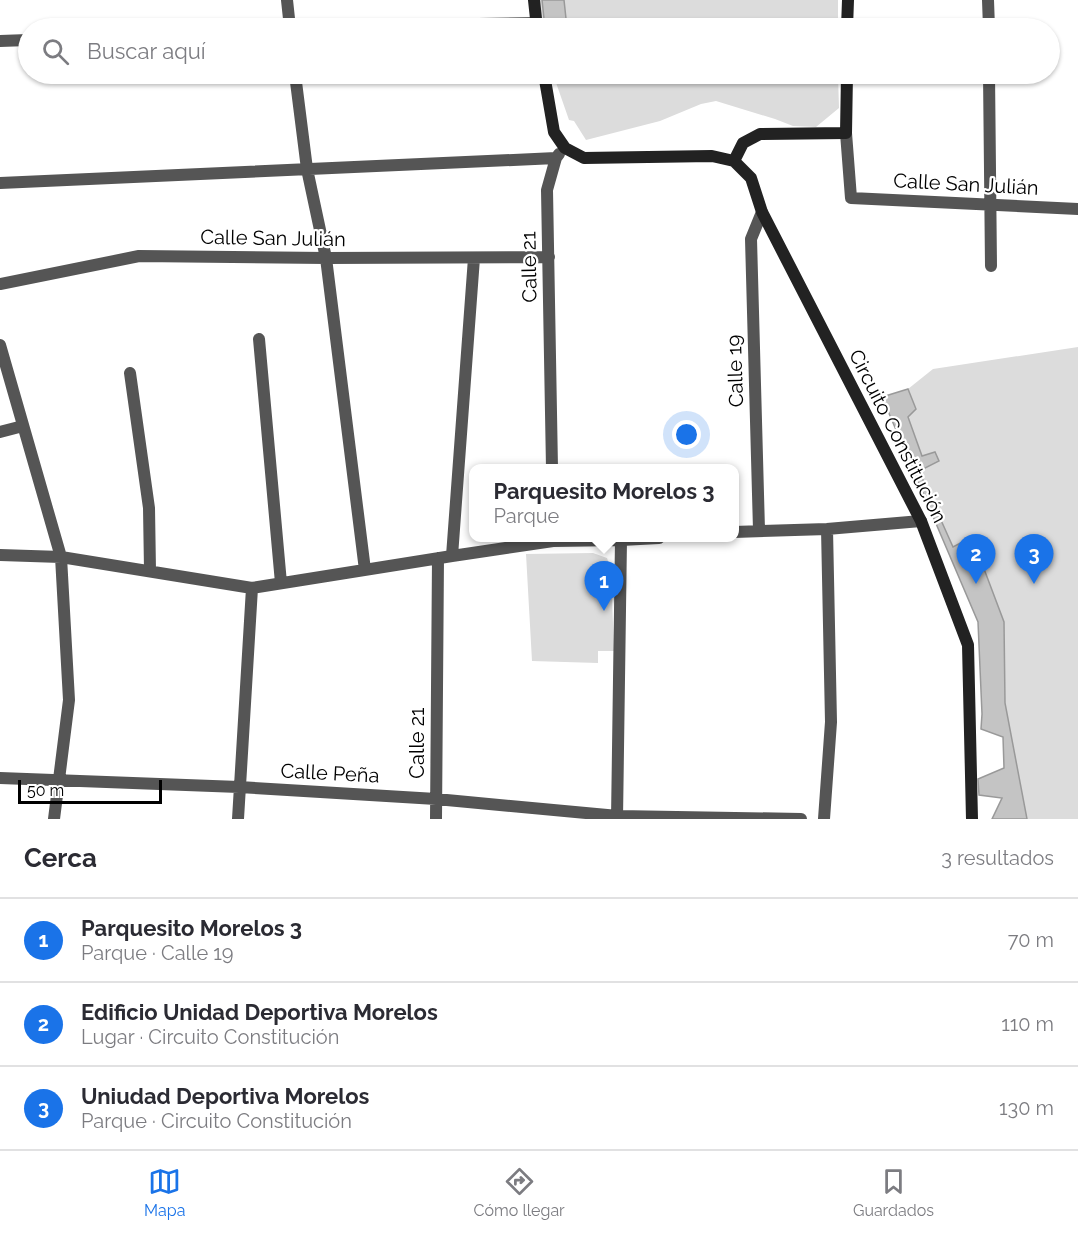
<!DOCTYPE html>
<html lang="es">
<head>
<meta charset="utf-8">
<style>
	body { margin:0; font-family:Raleway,sans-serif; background:#f2f2f3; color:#2b2b33 }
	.scale { position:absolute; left:18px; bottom:15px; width:144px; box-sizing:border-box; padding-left:6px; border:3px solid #000; border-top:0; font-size:16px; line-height:21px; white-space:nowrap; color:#000; -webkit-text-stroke:4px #fff; paint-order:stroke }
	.you { position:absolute; left:687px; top:435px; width:21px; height:21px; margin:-15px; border:4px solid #fff; border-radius:50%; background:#1a73e8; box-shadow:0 0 0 9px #1a73e833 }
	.badge { display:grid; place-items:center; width:39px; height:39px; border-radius:50%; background:#1a73e8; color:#fff; font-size:20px; font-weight:700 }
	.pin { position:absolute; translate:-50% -50px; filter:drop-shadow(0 2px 3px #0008) }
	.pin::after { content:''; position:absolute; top:32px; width:21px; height:18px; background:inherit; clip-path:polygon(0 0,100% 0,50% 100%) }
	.popup { position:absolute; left:469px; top:464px; width:270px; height:78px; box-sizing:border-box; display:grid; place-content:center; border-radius:12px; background:#fff; filter:drop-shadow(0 2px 4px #0005); font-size:20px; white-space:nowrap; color:#7c7c81 }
	.popup b { font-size:22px; color:#2b2b33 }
	.popup::after { content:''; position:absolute; left:50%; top:100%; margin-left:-12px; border:12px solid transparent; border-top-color:#fff }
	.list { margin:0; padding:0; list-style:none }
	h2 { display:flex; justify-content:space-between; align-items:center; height:78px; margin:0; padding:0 24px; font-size:26px }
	h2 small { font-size:20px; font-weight:400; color:#7c7c81 }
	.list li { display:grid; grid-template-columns:39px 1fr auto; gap:18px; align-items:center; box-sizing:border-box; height:84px; padding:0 24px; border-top:2px solid #e1e1e2 }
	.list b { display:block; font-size:22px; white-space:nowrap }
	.list p { margin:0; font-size:20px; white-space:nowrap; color:#7c7c81 }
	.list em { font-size:20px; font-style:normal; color:#7c7c81 }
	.icon { flex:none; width:33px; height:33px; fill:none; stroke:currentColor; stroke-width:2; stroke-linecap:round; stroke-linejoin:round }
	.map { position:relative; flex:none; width:1078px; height:819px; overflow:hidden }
	.search { position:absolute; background:#fff; box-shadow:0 2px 4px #0004; left:18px; right:18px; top:18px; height:66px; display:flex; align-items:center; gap:15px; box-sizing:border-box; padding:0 21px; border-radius:33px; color:#7c7c81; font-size:22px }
	.sheet { height:330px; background:#fff }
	nav { display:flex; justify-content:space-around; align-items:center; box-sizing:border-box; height:84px; border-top:2px solid #e1e1e2; background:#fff; font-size:16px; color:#7c7c81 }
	nav a { display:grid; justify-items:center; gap:3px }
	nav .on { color:#1a73e8 }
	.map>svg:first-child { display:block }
</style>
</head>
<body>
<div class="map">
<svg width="1078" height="819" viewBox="0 0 1078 819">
	<rect width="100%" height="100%" fill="#fff"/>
	<path fill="#dcdcdc" d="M535 0H838V28H538Z
		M553 74H838L839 108 816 127 793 126 775 119 716 101 701 104 660 121 586 140 574 121 569 120Z
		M1078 347V819H1027L1005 703 1004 622 972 538 953 547 919 471 938 461 922 456 908 417V389L933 369Z
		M593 553 607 558 611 571 614 651H598V663L532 661 526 554Z"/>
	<path fill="#c4c4c4" stroke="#999" stroke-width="1.5" d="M542 0H564L567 28H545Z
		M908 389 916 409 908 417 922 456 935 452 939 461 919 471 953 547 972 537 1004 622 1005 703 1027 819H992L1002 798 979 795 978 779 1004 768 1003 737 981 729 982 714 978 622 882 397Z"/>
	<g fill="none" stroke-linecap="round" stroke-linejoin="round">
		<path stroke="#555" stroke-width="12" d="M287 0 290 28
			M988 0 989 28
			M251 28 289 27 536 23
			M0 41 28 40
			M295 74 307 169 326 258 365 570
			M989 74 991 266
			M846 133 851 198 1078 209
			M0 183 556 158
			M0 284 139 256 326 258 549 257
			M259 339 281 583
			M0 345 61 557 69 700 54 819
			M130 373 149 508 150 570
			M0 432 23 426
			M552 468 547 190 556 158 559 154
			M759 530 751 239 762 212
			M734 532 827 529 921 521
			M0 555 61 557 252 588 452 556 553 541 621 540 659 538
			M452 556 474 258
			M0 778 239 787 436 799 618 816 801 819
			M238 819 252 588
			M436 819 438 558
			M617 819 621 540
			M824 819 831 722 827 529"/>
		<path stroke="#222" stroke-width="12" d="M534 0 537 28
			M847 28 848 0
			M544 74 554 132 565 148 584 158 712 156 734 161
			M734 161 751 178 762 212 921 521 968 645 972 819
			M734 161 743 143 760 134 846 133 847 74"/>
	</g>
	<g text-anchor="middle" stroke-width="4.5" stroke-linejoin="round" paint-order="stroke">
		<g font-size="20" fill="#000" stroke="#fff">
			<text transform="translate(966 184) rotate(3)" y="7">Calle San Julián</text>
			<text transform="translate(273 238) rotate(1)" y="7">Calle San Julián</text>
			<text transform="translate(529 267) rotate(-91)" y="7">Calle 21</text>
			<text transform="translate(735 371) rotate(-92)" y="7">Calle 19</text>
			<text transform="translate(898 436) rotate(63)" y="7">Circuito Constitución</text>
			<text transform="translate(417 743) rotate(-90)" y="7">Calle 21</text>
			<text transform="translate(330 773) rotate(3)" y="7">Calle Peña</text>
		</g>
	</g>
</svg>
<div class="scale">50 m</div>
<div class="you"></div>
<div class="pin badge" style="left:604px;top:611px">1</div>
<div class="popup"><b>Parquesito Morelos 3</b>Parque</div>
<div class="pin badge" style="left:976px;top:584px">2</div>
<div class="pin badge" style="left:1034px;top:584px">3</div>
<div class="search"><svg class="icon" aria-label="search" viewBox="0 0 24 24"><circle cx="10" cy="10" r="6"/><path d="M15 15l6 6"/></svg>Buscar aquí</div>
</div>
<section class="sheet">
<h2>Cerca<small>3 resultados</small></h2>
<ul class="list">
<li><span class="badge">1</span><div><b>Parquesito Morelos 3</b><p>Parque · Calle 19</p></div><em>70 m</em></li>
<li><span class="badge">2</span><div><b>Edificio Unidad Deportiva Morelos</b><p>Lugar · Circuito Constitución</p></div><em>110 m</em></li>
<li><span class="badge">3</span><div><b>Uniudad Deportiva Morelos</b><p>Parque · Circuito Constitución</p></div><em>130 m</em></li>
</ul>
</section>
<nav>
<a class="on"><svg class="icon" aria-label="map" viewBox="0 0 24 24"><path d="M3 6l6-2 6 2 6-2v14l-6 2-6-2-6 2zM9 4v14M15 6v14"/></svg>Mapa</a>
<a><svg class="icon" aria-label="directions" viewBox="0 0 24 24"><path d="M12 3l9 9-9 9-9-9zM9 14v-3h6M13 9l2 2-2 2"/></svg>Cómo llegar</a>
<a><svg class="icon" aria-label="saved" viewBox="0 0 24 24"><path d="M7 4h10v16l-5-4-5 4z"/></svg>Guardados</a>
</nav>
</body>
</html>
